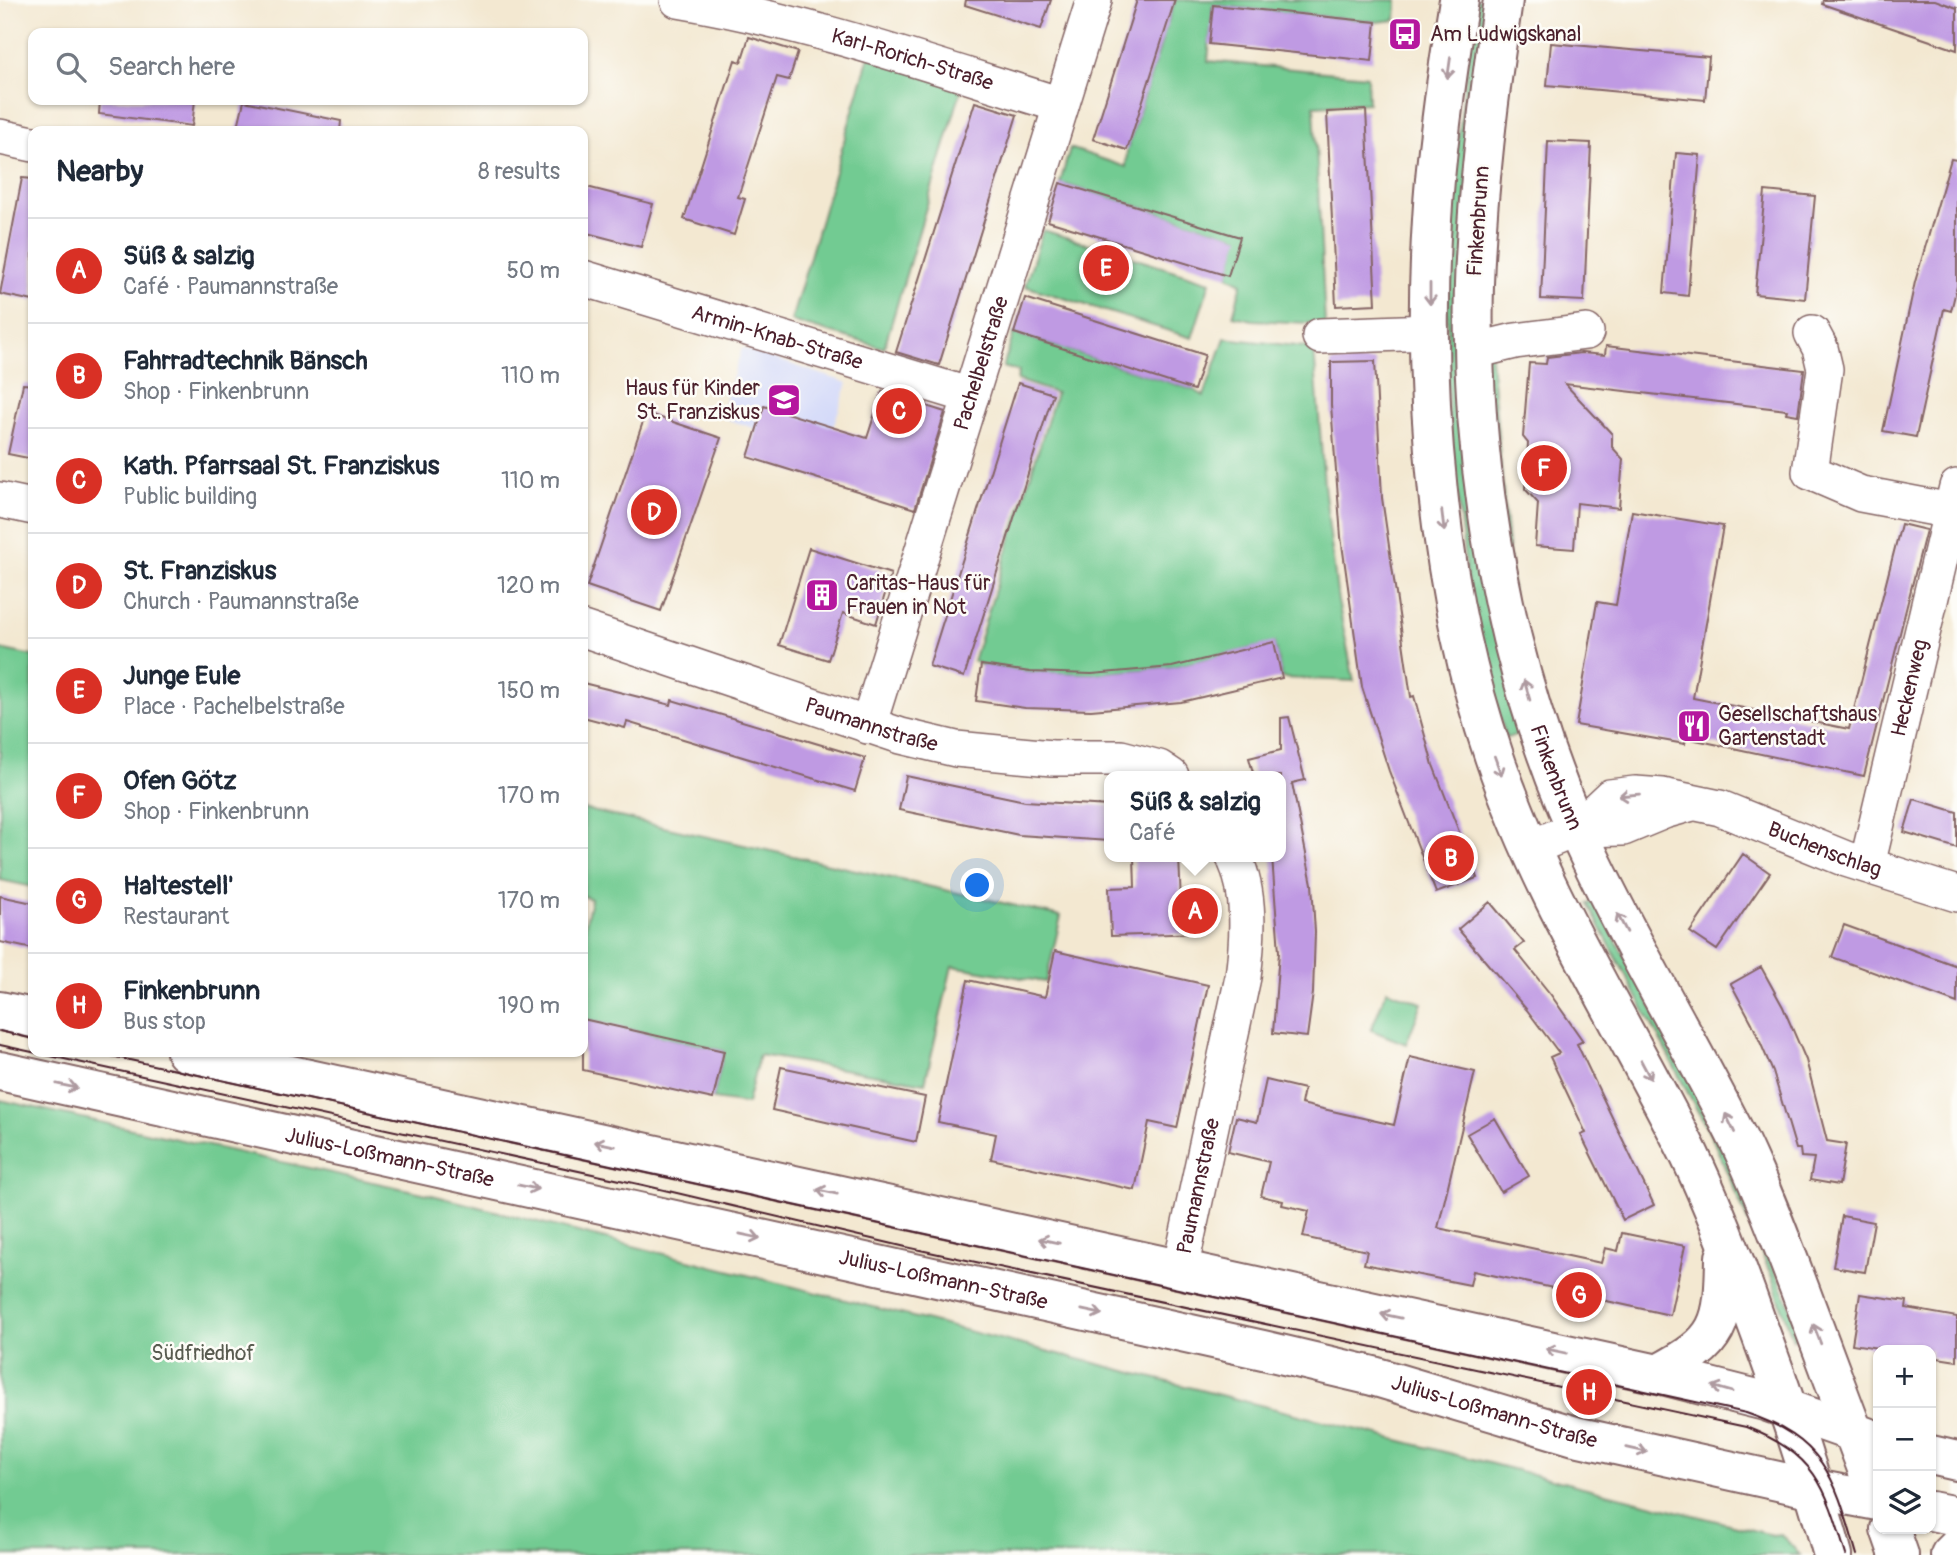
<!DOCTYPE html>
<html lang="en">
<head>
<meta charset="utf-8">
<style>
	body { margin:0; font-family:Pangolin,sans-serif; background:#f6f6f7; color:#1f2937 }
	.controls { position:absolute; right:21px; bottom:21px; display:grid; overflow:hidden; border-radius:14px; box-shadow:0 2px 5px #0004 }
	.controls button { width:63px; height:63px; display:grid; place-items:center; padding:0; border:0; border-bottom:2px solid #e0e1e3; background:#fff; color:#1f2937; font:35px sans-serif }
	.you { position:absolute; left:978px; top:886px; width:24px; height:24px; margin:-18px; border:5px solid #fff; border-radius:50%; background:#1a73e8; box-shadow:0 0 0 10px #1a73e833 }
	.badge { display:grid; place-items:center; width:46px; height:46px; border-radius:50%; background:#d93025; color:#fff; font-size:23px; font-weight:700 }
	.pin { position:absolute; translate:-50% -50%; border:4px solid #fff; box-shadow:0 2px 7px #0006 }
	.popup { position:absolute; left:1104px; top:771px; width:182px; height:91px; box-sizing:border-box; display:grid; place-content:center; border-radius:14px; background:#fff; filter:drop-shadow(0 2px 5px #0005); font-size:23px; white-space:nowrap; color:#747a83 }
	.popup b { font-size:26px; color:#1f2937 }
	.popup::after { content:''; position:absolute; left:50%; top:100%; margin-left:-14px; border:14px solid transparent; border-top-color:#fff }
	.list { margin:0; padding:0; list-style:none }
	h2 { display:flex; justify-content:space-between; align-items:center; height:91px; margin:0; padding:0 28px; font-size:30px }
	h2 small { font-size:23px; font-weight:400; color:#747a83 }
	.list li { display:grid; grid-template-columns:46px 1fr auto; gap:21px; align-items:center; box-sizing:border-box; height:105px; padding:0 28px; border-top:2px solid #e0e1e3 }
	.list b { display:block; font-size:26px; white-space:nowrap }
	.list p { margin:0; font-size:23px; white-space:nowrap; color:#747a83 }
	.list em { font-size:23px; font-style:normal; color:#747a83 }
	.icon { flex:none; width:38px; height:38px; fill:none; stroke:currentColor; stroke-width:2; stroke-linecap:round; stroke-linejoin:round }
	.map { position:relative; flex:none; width:1957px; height:1555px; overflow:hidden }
	.search { position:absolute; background:#fff; box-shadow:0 2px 5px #0004; left:28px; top:28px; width:560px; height:77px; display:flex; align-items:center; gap:18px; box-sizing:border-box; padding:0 24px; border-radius:14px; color:#747a83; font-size:26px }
	.panel { position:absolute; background:#fff; box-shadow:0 2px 5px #0004; left:28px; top:126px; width:560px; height:931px; border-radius:14px }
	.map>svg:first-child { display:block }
</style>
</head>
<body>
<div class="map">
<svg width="1957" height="1555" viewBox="0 0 1957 1555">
	<rect width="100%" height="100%" fill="#fdfcf7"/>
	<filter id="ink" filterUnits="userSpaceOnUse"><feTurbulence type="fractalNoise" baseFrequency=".0143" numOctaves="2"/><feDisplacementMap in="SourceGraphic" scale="14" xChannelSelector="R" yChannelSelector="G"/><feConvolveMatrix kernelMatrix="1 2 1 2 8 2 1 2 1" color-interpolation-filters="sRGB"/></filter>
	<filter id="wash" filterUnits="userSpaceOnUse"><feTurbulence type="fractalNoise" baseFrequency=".00686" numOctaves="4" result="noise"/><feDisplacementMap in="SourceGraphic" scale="28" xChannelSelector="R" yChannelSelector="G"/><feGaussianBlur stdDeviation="1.57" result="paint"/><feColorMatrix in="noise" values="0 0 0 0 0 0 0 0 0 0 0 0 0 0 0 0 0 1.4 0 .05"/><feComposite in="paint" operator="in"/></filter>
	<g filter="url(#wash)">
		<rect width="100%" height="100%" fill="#f3e8d1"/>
		<path fill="#d3d9f9" d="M742 348 848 383 816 477 748 457 756 429 720 417Z"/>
		<path fill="#72cb92" stroke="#5e755e" stroke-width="2" d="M1175 0H1397L1396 20 1376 22 1213 5 1208 61 1367 76 1368 103 1314 106 1325 324 1253 320 1233 316 1242 283 1228 276 1239 237 1060 183 1070 148 1126 167 1127 150Z
			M1475 0H1487L1469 115 1525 733 1506 738 1489 681 1467 580 1448 410 1447 231Z
			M869 56 963 84 884 348 791 321Z
			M1043 230 1210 282 1192 338 1025 286Z
			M1014 333 1194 390 1204 396 1225 338 1314 348 1324 485 1338 601 1354 681 1282 678 1274 643 1172 667 1092 674 1030 672 981 665 973 661 1056 393 1017 380 1019 371 1003 367Z
			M0 649 33 656V887L0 880Z
			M583 809 1061 916 1046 982 952 966 925 1083 759 1055 747 1104 713 1099 724 1051 583 1019V936L591 899 583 896Z
			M1595 901 1716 1128 1802 1336 1793 1340 1771 1275 1714 1142 1588 904Z
			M1387 990 1422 1003 1406 1044 1371 1030Z
			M0 1100 432 1195 1772 1535 1781 1534 1800 1555H0Z"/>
		<g id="blocks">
			<path fill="#bf9ae3" d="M966 0H1051L1041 29 965 5Z
				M1137 0H1175L1127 150 1093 139Z
				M1823 0H1935L1957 8V50L1822 4Z
				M1213 5 1376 22 1372 61 1209 44Z
				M749 37 798 52 789 80 777 77 738 197 745 199 734 235 684 219 735 60 741 62Z
				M1551 43 1709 57 1705 100 1547 85Z
				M100 100H195L192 126 99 114Z
				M244 101 341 121 340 131H237Z
				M975 102 1017 115 939 365 896 352Z
				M1366 110 1376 304 1336 306 1327 112Z
				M1548 141 1591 143 1584 301 1541 299Z
				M1676 153 1700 155 1688 296 1664 293Z
				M1951 159 1957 160V286L1951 311 1944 309 1916 437 1883 431 1915 282Z
				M22 178 33 179V301L0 294Z
				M1060 183 1240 237 1228 276 1048 221Z
				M583 186 653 204 641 247 583 232Z
				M1765 191 1815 196 1805 299 1755 294Z
				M1025 298 1205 355 1194 390 1014 333Z
				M1606 346 1804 370 1798 415 1786 413 1787 410 1565 384 1612 434V447L1623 459 1619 508 1577 503 1574 549 1535 546 1538 503 1525 489 1528 443 1523 437 1529 363 1546 364 1547 357 1581 353 1605 355Z
				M1375 361 1382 498 1411 697 1414 696 1433 765 1477 878 1436 893 1389 771 1362 687 1341 537 1331 405V362Z
				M1018 383 1053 394 964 677 929 666Z
				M23 384 33 385V459L8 454Z
				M884 391 927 404 926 406 945 412 915 509 748 457 764 406 867 438 882 392Z
				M646 413 721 438 661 611 587 586Z
				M1632 511 1723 526 1693 698 1849 729 1901 524 1926 530 1864 776 1686 738 1685 744 1576 725 1597 602 1616 605Z
				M809 548 891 574 876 624 843 613 828 660 779 645Z
				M1274 642 1282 678 1181 702 1091 710 1025 708 976 701 981 665 1030 672 1092 674 1172 667Z
				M583 683 671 705 672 700 865 758 855 791 627 722 625 728 583 717Z
				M1289 717 1305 780 1292 783 1312 884 1315 932 1313 993 1307 1037 1273 1033 1279 952 1272 857H1281V776H1254L1249 758 1281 750V718Z
				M906 776 1025 801 1109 806V841L1019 835 899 810Z
				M1914 799 1957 812V848L1904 832Z
				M1743 854 1770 873 1717 950 1690 932Z
				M1134 857H1179L1181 902 1200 901 1201 933 1111 936 1109 888 1135 887Z
				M0 896 33 903V949L0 942Z
				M1490 902 1524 943 1515 950 1551 995 1583 1041 1577 1044 1654 1205 1623 1220 1581 1135 1586 1133 1550 1057 1559 1053 1527 1010 1458 929Z
				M1844 925 1957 966V1003L1832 957Z
				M1055 951 1208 985 1177 1128 1149 1122 1135 1190 991 1159 996 1134 938 1122 968 980 1045 997Z
				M1761 967 1783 1007 1806 1060 1827 1141 1846 1144 1839 1185 1810 1180 1814 1158 1801 1157 1800 1149H1796L1773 1072 1752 1023 1731 984Z
				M583 1019 724 1051 713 1099 583 1070Z
				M1410 1057 1475 1072 1438 1228 1601 1263 1605 1248 1618 1251 1622 1233 1685 1246 1670 1315 1593 1298 1590 1308 1555 1301 1558 1289 1473 1271 1470 1285 1364 1264 1367 1251 1303 1237 1309 1211 1282 1205 1283 1201 1261 1196 1269 1162 1228 1152 1236 1117 1257 1122 1266 1080 1304 1089 1301 1104 1394 1125Z
				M781 1067 925 1097 916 1142 772 1110Z
				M1495 1118 1529 1176 1501 1192 1467 1134Z
				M1842 1216 1874 1222 1865 1272 1833 1267Z
				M1860 1294 1907 1301 1906 1308 1957 1317V1361L1931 1357V1350H1891L1852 1344Z"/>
		</g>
	</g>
	<g filter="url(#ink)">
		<use href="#blocks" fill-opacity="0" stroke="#856565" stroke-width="2"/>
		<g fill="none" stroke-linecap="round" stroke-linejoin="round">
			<g stroke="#856565" stroke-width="38">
				<g id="minor">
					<path id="s1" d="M678 0C809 22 934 66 1061 105"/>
					<path d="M0 137 33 144"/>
					<path id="s2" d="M583 278 971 396"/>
					<path d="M1812 333 1820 348 1825 369 1810 472 1861 494 1951 511"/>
					<path d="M1320 336 1430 332"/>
					<path d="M1474 351 1515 341 1586 332"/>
					<path d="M0 500 33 507"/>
					<path id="s3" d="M583 629 901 736 956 749 1052 758H1121L1159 768 1171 776"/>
					<path id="s4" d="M868 726 1094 0"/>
					<path id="s5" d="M1576 829 1610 797 1635 794 1663 796 1720 808 1846 859 1957 894"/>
					<path d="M1530 848 1576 829 1623 828 1664 811 1689 804"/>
					<path id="s6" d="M1867 865 1957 487"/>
					<path id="s7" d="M1180 1270 1243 977C1248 938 1251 893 1234 857"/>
				</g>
			</g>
			<g stroke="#856565" stroke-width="42">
				<g id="major">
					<path d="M1459 0C1447 73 1436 147 1432 220 1421 391 1438 593 1494 756 1541 896 1623 1022 1689 1154 1715 1208 1736 1264 1756 1321 1785 1398 1811 1476 1833 1555"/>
					<path id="s8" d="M1503 0C1489 94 1477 189 1474 284 1471 403 1484 523 1512 638 1531 715 1557 791 1592 862 1638 958 1693 1048 1740 1143 1763 1191 1781 1240 1800 1290 1826 1359 1852 1429 1878 1498"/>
					<path d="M0 1011 33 1018"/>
					<path d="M186 1052 1658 1374 1765 1401 1878 1441"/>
					<path id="s9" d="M0 1071 1263 1350 1373 1376 1575 1436 1814 1489 1878 1501"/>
					<path d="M1658 1374C1721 1341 1724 1325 1725 1257"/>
					<path d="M1931 1455 1957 1461"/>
					<path d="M1931 1511 1957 1516"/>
					<path d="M1890 1529 1899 1555"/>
					<path d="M1950 1555 1957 1548"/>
				</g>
			</g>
			<use href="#minor" stroke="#fff" stroke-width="35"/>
			<use href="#major" stroke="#fff" stroke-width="38"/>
			<path stroke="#4a1f2b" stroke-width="2" d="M0 1031 33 1039
				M0 1045 643 1185 906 1247 1746 1427C1817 1455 1825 1486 1846 1555
				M93 1052 1746 1413C1827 1440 1835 1480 1857 1555"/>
		</g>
		<defs><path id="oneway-shaft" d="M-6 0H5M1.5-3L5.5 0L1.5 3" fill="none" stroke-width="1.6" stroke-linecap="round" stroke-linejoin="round" transform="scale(1.75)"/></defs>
		<g stroke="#ae9aa0">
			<use href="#oneway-shaft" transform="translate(1449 68) rotate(98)"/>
			<use href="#oneway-shaft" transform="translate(1430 294) rotate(90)"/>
			<use href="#oneway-shaft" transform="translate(1443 521) rotate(83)"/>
			<use href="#oneway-shaft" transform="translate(1527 690) rotate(-106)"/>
			<use href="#oneway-shaft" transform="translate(1498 766) rotate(70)"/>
			<use href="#oneway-shaft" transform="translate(1629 795) rotate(175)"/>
			<use href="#oneway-shaft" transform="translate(1622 923) rotate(-118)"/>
			<use href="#oneway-shaft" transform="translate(1646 1070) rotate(62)"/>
			<use href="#oneway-shaft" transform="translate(67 1086) rotate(12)"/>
			<use href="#oneway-shaft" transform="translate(1730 1123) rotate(-116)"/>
			<use href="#oneway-shaft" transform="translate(605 1144) rotate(-168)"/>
			<use href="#oneway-shaft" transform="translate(528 1187) rotate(12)"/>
			<use href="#oneway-shaft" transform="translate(827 1192) rotate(-168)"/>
			<use href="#oneway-shaft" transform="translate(750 1236) rotate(12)"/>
			<use href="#oneway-shaft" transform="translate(1049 1241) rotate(-168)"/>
			<use href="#oneway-shaft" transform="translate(1092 1312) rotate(12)"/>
			<use href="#oneway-shaft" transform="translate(1391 1316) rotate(-168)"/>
			<use href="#oneway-shaft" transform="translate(1817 1334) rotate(-111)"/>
			<use href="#oneway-shaft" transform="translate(1556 1351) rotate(-168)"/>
			<use href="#oneway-shaft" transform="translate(1722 1389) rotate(-164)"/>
			<use href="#oneway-shaft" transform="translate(1637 1450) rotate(13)"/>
		</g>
	</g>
	<defs>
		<g id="bus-square" transform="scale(1.75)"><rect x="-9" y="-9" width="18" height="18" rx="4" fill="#b5179e" stroke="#fdfcf7"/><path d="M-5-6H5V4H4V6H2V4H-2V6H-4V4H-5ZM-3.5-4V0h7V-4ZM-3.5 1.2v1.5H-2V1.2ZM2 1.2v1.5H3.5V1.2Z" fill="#fff"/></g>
		<g id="school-square" transform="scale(1.75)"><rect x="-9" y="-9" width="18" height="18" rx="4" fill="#b5179e" stroke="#fdfcf7"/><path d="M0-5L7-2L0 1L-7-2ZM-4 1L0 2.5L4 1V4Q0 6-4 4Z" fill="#fff"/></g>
		<g id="building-square" transform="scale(1.75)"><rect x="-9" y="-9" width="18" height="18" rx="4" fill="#b5179e" stroke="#fdfcf7"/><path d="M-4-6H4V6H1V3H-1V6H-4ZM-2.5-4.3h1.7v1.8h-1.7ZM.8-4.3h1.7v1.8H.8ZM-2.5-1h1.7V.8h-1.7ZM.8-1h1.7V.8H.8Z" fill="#fff"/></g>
		<g id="restaurant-square" transform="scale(1.75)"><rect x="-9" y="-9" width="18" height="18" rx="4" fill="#b5179e" stroke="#fdfcf7"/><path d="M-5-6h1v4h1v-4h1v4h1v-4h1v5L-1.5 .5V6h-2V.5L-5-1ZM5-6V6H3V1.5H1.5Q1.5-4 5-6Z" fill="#fff"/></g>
	</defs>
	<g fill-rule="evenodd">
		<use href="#bus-square" x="1405" y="34"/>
		<use href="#school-square" x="784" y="400"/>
		<use href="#building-square" x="822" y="595"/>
		<use href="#restaurant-square" x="1694" y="726"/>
	</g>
	<g text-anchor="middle" stroke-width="5" stroke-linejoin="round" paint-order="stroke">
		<g font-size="21" fill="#4a1f2b" stroke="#fdfcf7" text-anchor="start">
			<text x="1430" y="41">Am Ludwigskanal</text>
			<text x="760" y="395" text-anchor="end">Haus für Kinder<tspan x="760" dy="24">St. Franziskus</tspan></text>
			<text x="846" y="590">Caritas-Haus für<tspan x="846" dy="24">Frauen in Not</tspan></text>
			<text x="1718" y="721">Gesellschaftshaus<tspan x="1718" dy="24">Gartenstadt</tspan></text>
		</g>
		<g font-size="21" fill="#4a1f2b" stroke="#fdfcf7">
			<text dy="7" stroke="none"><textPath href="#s1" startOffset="242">Karl-Rorich-Straße</textPath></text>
			<text transform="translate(1478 221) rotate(-86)" y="7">Finkenbrunn</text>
			<text dy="7" stroke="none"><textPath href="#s2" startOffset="203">Armin-Knab-Straße</textPath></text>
			<text dy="7" stroke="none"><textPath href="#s4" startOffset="380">Pachelbelstraße</textPath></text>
			<text dy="7" stroke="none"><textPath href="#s6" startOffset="182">Heckenweg</textPath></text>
			<text dy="7" stroke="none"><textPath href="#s3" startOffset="304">Paumannstraße</textPath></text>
			<text dy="7" stroke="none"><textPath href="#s8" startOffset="789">Finkenbrunn</textPath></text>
			<text dy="7" stroke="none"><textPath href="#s5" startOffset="271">Buchenschlag</textPath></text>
			<text dy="7" stroke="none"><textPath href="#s9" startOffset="399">Julius-Loßmann-Straße</textPath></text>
			<text dy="7" stroke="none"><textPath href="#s7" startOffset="86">Paumannstraße</textPath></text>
			<text dy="7" stroke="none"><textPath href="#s9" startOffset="966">Julius-Loßmann-Straße</textPath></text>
			<text dy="7" stroke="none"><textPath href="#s9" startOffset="1533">Julius-Loßmann-Straße</textPath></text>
		</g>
		<g font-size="21" fill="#585b4f" stroke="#fdfcf7">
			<text x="203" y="1360">Südfriedhof</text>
		</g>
	</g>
</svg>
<div class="controls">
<button>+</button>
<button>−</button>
<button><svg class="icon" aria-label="layers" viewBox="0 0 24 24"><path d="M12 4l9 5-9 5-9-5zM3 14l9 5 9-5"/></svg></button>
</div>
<div class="you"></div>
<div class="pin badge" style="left:1195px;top:911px">A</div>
<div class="popup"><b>Süß &amp; salzig</b>Café</div>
<div class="pin badge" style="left:1451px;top:858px">B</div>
<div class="pin badge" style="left:899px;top:411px">C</div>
<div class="pin badge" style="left:654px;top:512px">D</div>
<div class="pin badge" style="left:1106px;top:268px">E</div>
<div class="pin badge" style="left:1544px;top:468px">F</div>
<div class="pin badge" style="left:1579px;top:1295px">G</div>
<div class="pin badge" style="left:1589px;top:1392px">H</div>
<div class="search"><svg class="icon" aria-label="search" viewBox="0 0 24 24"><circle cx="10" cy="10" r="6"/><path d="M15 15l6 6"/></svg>Search here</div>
<section class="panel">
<h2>Nearby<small>8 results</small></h2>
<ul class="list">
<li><span class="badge">A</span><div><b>Süß &amp; salzig</b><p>Café · Paumannstraße</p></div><em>50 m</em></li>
<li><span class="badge">B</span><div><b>Fahrradtechnik Bänsch</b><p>Shop · Finkenbrunn</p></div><em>110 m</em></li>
<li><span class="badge">C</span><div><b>Kath. Pfarrsaal St. Franziskus</b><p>Public building</p></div><em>110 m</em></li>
<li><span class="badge">D</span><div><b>St. Franziskus</b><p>Church · Paumannstraße</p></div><em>120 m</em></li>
<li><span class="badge">E</span><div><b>Junge Eule</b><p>Place · Pachelbelstraße</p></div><em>150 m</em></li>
<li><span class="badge">F</span><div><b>Ofen Götz</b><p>Shop · Finkenbrunn</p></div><em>170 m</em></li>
<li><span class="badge">G</span><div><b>Haltestell'</b><p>Restaurant</p></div><em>170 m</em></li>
<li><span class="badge">H</span><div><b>Finkenbrunn</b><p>Bus stop</p></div><em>190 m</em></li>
</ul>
</section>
</div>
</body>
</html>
